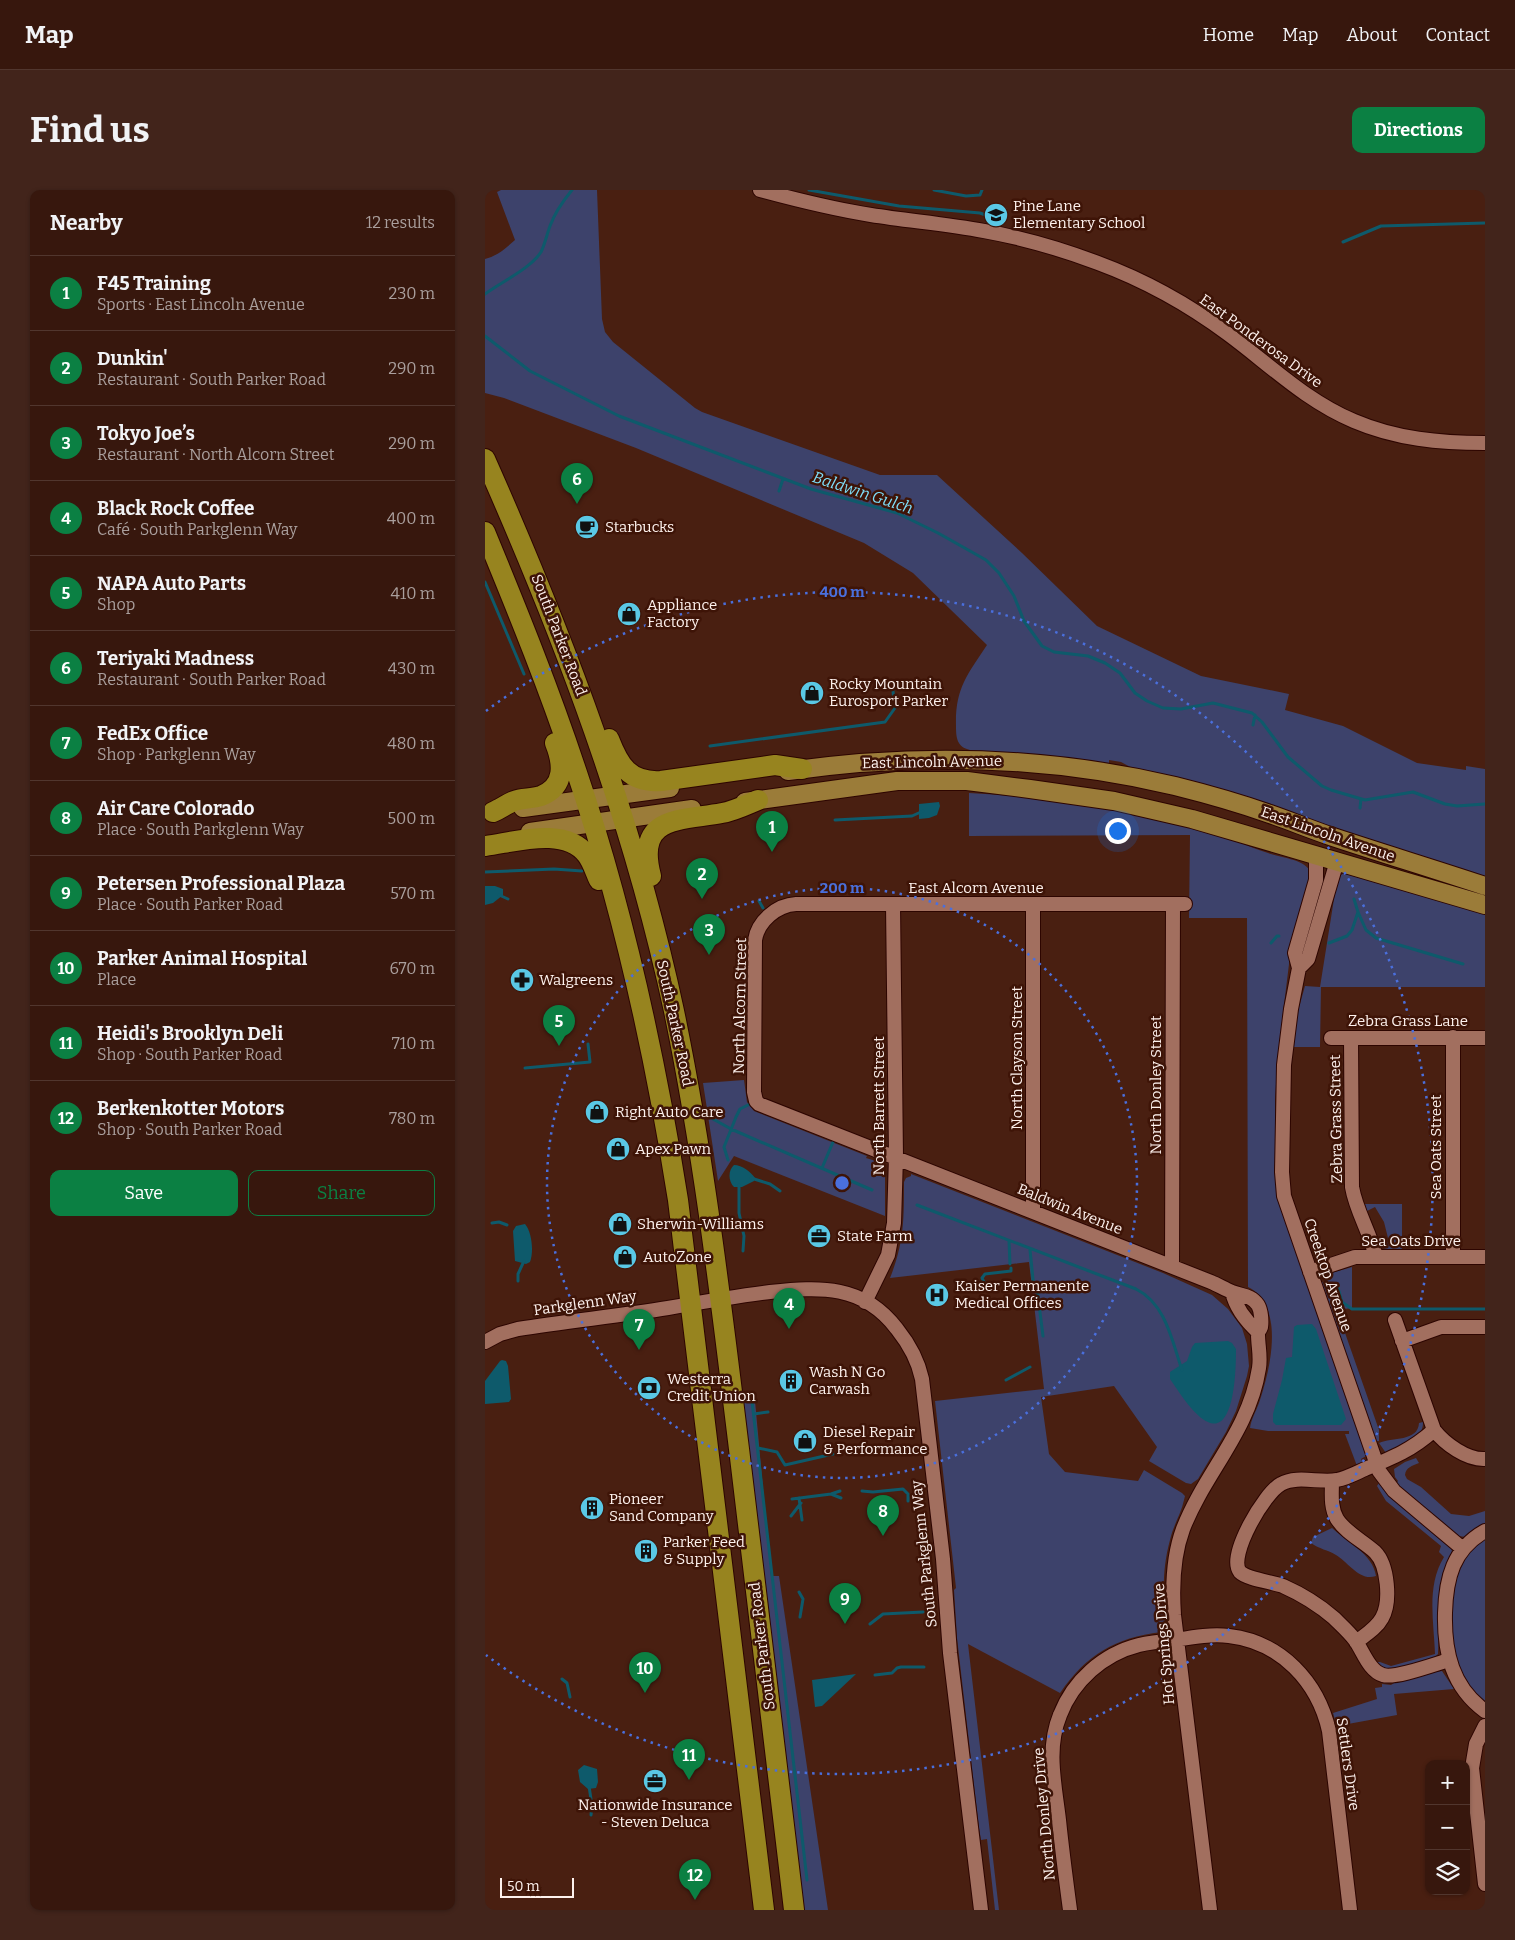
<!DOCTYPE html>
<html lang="en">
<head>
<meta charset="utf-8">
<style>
	body { margin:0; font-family:Bitter,serif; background:#42241b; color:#f1f3f6 }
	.controls { position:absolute; right:15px; bottom:15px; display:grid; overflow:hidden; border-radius:10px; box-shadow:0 1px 4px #0004 }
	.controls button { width:45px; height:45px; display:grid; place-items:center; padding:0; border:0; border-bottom:1px solid #51362e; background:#37170d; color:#f1f3f6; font:25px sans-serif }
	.scale { position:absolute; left:15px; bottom:12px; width:74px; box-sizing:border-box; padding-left:5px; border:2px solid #fdf1ed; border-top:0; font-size:14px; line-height:18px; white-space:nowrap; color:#fdf1ed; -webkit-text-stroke:4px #3e1407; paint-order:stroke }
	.you { position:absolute; left:632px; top:640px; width:18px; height:18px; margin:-12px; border:4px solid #fff; border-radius:50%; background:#1a73e8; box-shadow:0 0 0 8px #1a73e833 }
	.badge { display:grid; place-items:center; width:32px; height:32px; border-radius:50%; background:#0b8043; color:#fff; font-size:16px; font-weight:700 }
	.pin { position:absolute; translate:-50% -41px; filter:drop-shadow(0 1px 2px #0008) }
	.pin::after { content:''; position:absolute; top:26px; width:18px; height:15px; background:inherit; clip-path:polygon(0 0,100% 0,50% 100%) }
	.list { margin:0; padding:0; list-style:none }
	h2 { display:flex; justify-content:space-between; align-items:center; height:65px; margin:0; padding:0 20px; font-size:21px }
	h2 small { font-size:16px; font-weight:400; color:#aa9f9d }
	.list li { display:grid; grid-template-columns:32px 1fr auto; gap:15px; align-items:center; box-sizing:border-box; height:75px; padding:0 20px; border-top:1px solid #51362e }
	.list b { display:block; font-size:19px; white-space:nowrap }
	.list p { margin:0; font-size:16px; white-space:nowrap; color:#aa9f9d }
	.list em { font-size:16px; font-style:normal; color:#aa9f9d }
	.actions { display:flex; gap:10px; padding:15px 20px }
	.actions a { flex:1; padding:11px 0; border:1px solid #0b8043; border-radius:10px; text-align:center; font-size:18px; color:#0b8043 }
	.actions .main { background:#0b8043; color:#fff }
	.icon { flex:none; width:28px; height:28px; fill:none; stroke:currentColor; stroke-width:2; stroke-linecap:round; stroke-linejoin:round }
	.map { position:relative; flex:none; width:1000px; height:1720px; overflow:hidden; border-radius:10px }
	header { display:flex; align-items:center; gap:30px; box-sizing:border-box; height:70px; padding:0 25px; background:#37170d; border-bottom:1px solid #51362e }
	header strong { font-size:24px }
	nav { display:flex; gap:28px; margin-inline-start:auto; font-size:18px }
	.intro { display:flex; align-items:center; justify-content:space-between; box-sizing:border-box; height:120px; padding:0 30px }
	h1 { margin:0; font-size:35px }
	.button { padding:12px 22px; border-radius:10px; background:#0b8043; color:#fff; font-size:18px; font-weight:700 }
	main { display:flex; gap:30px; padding:0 30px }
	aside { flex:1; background:#37170d; border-radius:10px; box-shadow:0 1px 4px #0004 }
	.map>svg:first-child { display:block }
</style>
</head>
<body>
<header>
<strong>Map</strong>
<nav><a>Home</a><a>Map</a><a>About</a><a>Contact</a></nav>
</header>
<div class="intro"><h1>Find us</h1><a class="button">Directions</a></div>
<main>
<aside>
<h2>Nearby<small>12 results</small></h2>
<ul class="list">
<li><span class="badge">1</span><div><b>F45 Training</b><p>Sports · East Lincoln Avenue</p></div><em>230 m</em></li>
<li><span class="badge">2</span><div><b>Dunkin'</b><p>Restaurant · South Parker Road</p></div><em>290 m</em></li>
<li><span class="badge">3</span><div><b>Tokyo Joe’s</b><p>Restaurant · North Alcorn Street</p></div><em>290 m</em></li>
<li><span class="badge">4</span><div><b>Black Rock Coffee</b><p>Café · South Parkglenn Way</p></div><em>400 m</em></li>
<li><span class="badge">5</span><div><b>NAPA Auto Parts</b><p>Shop</p></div><em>410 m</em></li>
<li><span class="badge">6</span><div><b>Teriyaki Madness</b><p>Restaurant · South Parker Road</p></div><em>430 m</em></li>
<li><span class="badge">7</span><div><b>FedEx Office</b><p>Shop · Parkglenn Way</p></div><em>480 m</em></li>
<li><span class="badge">8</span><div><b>Air Care Colorado</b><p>Place · South Parkglenn Way</p></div><em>500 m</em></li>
<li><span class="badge">9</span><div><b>Petersen Professional Plaza</b><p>Place · South Parker Road</p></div><em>570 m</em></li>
<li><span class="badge">10</span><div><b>Parker Animal Hospital</b><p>Place</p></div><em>670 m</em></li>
<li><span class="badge">11</span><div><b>Heidi's Brooklyn Deli</b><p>Shop · South Parker Road</p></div><em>710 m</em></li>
<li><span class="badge">12</span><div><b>Berkenkotter Motors</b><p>Shop · South Parker Road</p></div><em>780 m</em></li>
</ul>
<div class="actions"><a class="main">Save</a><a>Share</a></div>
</aside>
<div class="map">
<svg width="1000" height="1720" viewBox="0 0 1000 1720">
	<rect width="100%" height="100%" fill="#491f11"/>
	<path fill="#3d426b" d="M16 0H112L117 129 120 142 128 152 210 218 217 222 395 285H452L537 363 612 436 716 486 804 504 800 520 858 536 932 573 981 580V576L1000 579V690L856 643 762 607 691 587 649 579 636 572 624 570V573L623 574 566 566 485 560C472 557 471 548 471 536 470 499 482 485 502 455L428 383 379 353 151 258 19 208 0 203V69C12 66 21 58 30 50L12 2Z
		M484 603C563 607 642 618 718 639 740 645 761 656 783 663 796 668 821 669 826 683L805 766 793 864 790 910 791 998 796 1019 880 1261 881 1266 876 1269 878 1273 872 1276 860 1244H864V1241H783L765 1238C766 1230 771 1221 774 1213 785 1181 801 1116 763 1097L762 728H704L705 645 484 646Z
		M861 682 1000 722V797H836L835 857H807L811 828 820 796 835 797 852 690 856 685Z
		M259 890 262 912 269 921 382 966 381 968 391 971 398 977 400 976V1026L249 966 233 991 218 893Z
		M426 984 678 1083 727 1105 743 1119 757 1138 762 1154 764 1176 762 1186 751 1221 741 1242 713 1289 706 1294 701 1293 664 1271 672 1257 629 1196 556 1207 564 1264 580 1282 653 1291 659 1280 697 1303 700 1306 699 1310C696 1324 688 1336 685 1350 677 1379 678 1406 681 1435L676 1442C630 1448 602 1464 575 1503L483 1454 514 1720H510L502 1649 496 1650 494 1638 472 1448 469 1400 471 1398 450 1211 559 1199 544 1072 405 1088C419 1053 419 1030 419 992L421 988 426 986Z
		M880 1014H917V1059H901L896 1057 895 1054 904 1052 899 1032 890 1017 882 1021Z
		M867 1077V1118L852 1120 894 1240V1251H890L836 1093 842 1090 843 1084Z
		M270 1211 286 1386H294L343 1720H319L258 1212Z
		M938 1232C939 1250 914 1257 901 1263L894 1253C907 1247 933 1252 934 1233Z
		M931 1268 934 1273C927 1276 921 1277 920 1285L922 1289 936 1297 966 1324 984 1326 1000 1321V1334L981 1347 973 1346 911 1294 913 1291 910 1287 909 1279 920 1272Z
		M894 1293 904 1305 966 1358 967 1361 955 1395 953 1464 949 1468 909 1479C901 1480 896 1478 892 1472H895L906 1476 950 1464C949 1432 941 1396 959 1367L954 1362 956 1356 901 1311 892 1296Z
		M847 1338C862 1352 888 1364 891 1386 875 1392 863 1372 851 1365 843 1360 834 1359 826 1353L828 1347Z
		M1000 1348V1513C991 1507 980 1494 976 1484 963 1453 960 1399 978 1370 983 1361 992 1355 1000 1348Z
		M957 1481 969 1499 909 1504 912 1525 852 1536 848 1523 892 1509 890 1498 897 1497V1494L906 1495 909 1493 950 1482Z"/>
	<path fill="#0e5a6b" d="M454 612 455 616 452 625 444 628 434 629V614Z
		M0 696H10L18 699V705L8 713 0 715Z
		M249 975C257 975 266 982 270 988L269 991 257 997H249C243 991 243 980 249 975Z
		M40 1034C47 1042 49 1062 45 1072L41 1074 30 1071 28 1041 31 1036Z
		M827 1134 831 1139 861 1229 856 1235H791L788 1232V1224L797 1190 801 1168 807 1167 809 1137 812 1135Z
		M743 1151 747 1153 751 1159C751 1173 751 1245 723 1232 709 1226 694 1202 685 1189V1182L702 1171 707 1157 710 1153Z
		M17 1170 21 1171 23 1176 26 1209 24 1212 0 1214V1191L15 1171Z
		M371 1484 337 1516 330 1517 327 1490Z
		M99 1575 112 1579 113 1592 111 1598 103 1599 95 1592 93 1580Z"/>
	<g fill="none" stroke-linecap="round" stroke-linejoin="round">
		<path stroke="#0e5a6b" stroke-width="3" d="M324 0 414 16 495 23 514 30
			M449 0 481 6 495 5 497 0
			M858 52 896 36 1000 33
			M0 104C16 92 45 79 56 62 60 54 62 44 65 36 70 22 78 11 87 0
			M0 146 45 181 134 226 326 299 412 323 453 343 501 370 514 383 529 406 539 431 557 456 569 462 603 466 620 473 635 483 650 503 662 511 678 518 696 519 728 513 767 523 777 532 803 567 837 596 846 600 880 610 928 602 960 614 972 616 1000 614
			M294 301 298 289
			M0 392 39 484
			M768 535 770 525
			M225 556 400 532 410 518 407 493
			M875 618 876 609
			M350 630 427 626 438 621
			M0 682 69 679 97 681
			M14 705 23 709
			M274 711 278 718
			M873 722 881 740 891 748 978 774
			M786 753 792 746H794
			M844 753 862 746 867 740 873 722 869 709
			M40 878 105 872 103 854
			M228 929 246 939 387 1000
			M243 970 239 957 251 927 255 919 267 913
			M337 978 348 952
			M266 988 285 994 295 1001
			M254 995V1023L259 1046 258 1061
			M432 1015 651 1099C681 1114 687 1151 697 1180
			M7 1033 14 1032 22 1035
			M524 1051 525 1074
			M545 1060 549 1099
			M33 1091V1084L39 1071
			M500 1094 497 1088 500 1084 526 1081V1078
			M549 1094 552 1099 558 1146
			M853 1098 857 1112 867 1119H1000
			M521 1190 545 1177
			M267 1211 322 1690
			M269 1224 283 1222
			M273 1258 292 1262 300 1275 348 1264
			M377 1301 388 1302 418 1299 423 1304V1311
			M346 1304 356 1308
			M314 1308 317 1330
			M307 1309 346 1304 355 1301
			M306 1326 316 1313
			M314 1402 318 1409 315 1427
			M385 1434 398 1424 438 1422
			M390 1485 407 1483 412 1478 416 1477H439
			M77 1489 82 1493 85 1507
			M104 1596 107 1616 106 1625"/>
		<g stroke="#2d0500" stroke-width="16">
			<path id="minor" d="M275 0C312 10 348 19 386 25 424 31 462 34 499 41 538 48 576 59 613 73 659 90 704 115 743 144 785 175 821 211 869 231 911 249 955 253 1000 253
				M831 665V690L810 763 814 778 806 819 799 875 797 982 799 1006 894 1281 909 1301 978 1359
				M700 714H311C292 715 273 731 270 750L269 902 271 911 274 914 726 1092C733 1095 740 1099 747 1102 757 1106 766 1105 773 1115 776 1120 777 1131 776 1137 774 1143 773 1138 773 1144 773 1156 776 1166 774 1178 764 1242 720 1282 698 1339 688 1366 687 1396 689 1425L725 1720
				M814 778 823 769 852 671
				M968 847V1067
				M846 848H1000
				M866 848 867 997C871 1021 885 1042 891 1067
				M548 1021V714
				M687 1076 688 714
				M825 1082 870 1067H1000
				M747 1102C751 1119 761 1131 773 1142
				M380 1112 403 1065 409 1033 411 966 408 714
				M910 1130 949 1240C960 1254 982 1270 1000 1269
				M917 1151 956 1137H1000
				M0 1152 15 1144 33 1139C83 1131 134 1126 183 1118 217 1112 251 1106 285 1102 335 1097 378 1094 412 1139 424 1154 433 1170 437 1189L458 1369 465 1463 496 1720
				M949 1240C927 1260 907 1268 880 1279 871 1283 862 1288 852 1290 834 1293 812 1285 796 1294 780 1302 742 1366 755 1382 762 1389 787 1392 798 1396 816 1404 834 1415 849 1428 856 1435 864 1442 870 1450 878 1461 884 1481 898 1485 910 1489 950 1474 964 1470
				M847 1291C847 1303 845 1317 852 1329 861 1343 878 1351 890 1362 903 1375 906 1412 897 1428 891 1439 880 1445 871 1452
				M1000 1341C968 1359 961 1388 960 1423 959 1462 967 1497 1000 1521
				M1000 1536 991 1554 987 1578 1000 1694
				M585 1720C581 1690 577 1660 574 1630 570 1595 561 1559 575 1525 588 1491 618 1464 654 1455 666 1452 679 1451 691 1450 709 1447 726 1444 744 1446 796 1452 833 1492 844 1541L865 1720"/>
		</g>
		<g stroke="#2d0500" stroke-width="20">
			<path id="major" d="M303 581C431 563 563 566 690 596 722 604 754 613 785 624 805 631 825 639 845 646 896 663 949 679 1000 696
				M260 612 412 591H482L545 599 629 611 707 629 1000 715
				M38 618 185 598
				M45 642 207 619"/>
		</g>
		<g stroke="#2d0500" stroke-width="22">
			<path id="highway" d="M0 269C79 447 148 630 189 821 219 966 236 1112 254 1259 272 1412 291 1566 309 1720
				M0 342C33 422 65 501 92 583 139 722 170 865 193 1010L279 1720
				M124 549C134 575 144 593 176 591L290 575 317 579
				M8 622C15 619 22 614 29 611 37 608 47 609 56 606 81 596 78 573 70 553
				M0 656C31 652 80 636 102 665 108 673 110 682 114 690
				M166 686C150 625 195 631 237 623 249 621 261 615 273 610"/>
		</g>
		<use href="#minor" stroke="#a26f5f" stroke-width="14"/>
		<use href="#major" stroke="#9b7c39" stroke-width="18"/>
		<use href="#highway" stroke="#97841f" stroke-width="20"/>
	</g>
	<g fill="none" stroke="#4a6fdc" stroke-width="2.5" stroke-dasharray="2.5 5">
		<circle cx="357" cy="993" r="295"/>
		<path d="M1 521A591 591 0 1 1 1 1465"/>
	</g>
	<defs>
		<g id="school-disc" transform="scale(1.25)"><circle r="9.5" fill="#5ac8e5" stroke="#3e1407"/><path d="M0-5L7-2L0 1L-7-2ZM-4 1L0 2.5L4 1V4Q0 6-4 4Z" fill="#111"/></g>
		<g id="cafe-disc" transform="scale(1.25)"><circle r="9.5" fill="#5ac8e5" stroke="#3e1407"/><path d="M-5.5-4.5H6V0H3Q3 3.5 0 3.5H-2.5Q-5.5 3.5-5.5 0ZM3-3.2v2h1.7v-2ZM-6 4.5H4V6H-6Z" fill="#111"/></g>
		<g id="shop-disc" transform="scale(1.25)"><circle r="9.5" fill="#5ac8e5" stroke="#3e1407"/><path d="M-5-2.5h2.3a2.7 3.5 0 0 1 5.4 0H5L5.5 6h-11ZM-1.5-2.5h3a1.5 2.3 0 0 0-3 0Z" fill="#111"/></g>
		<g id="pharmacy-disc" transform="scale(1.25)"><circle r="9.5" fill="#5ac8e5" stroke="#3e1407"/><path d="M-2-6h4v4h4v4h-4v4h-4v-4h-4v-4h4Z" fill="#111"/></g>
		<g id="office-disc" transform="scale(1.25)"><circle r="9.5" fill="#5ac8e5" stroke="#3e1407"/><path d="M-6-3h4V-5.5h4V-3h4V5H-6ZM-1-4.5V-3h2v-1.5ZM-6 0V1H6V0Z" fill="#111"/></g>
		<g id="hospital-disc" transform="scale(1.25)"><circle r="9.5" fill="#5ac8e5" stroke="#3e1407"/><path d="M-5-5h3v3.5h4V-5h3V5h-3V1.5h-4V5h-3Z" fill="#111"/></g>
		<g id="building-disc" transform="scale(1.25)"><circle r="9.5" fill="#5ac8e5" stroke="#3e1407"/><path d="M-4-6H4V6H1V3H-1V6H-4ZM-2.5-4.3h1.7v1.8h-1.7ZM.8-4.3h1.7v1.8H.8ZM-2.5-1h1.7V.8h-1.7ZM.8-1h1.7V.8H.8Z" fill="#111"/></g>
		<g id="bank-disc" transform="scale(1.25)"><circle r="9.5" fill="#5ac8e5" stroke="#3e1407"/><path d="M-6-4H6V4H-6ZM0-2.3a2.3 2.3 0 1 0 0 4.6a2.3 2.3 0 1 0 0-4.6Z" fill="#111"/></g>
	</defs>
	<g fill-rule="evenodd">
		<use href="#school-disc" x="511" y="25"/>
		<use href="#cafe-disc" x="102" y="337"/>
		<use href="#shop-disc" x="144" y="424"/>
		<use href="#shop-disc" x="327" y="503"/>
		<use href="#pharmacy-disc" x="37" y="790"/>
		<use href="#shop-disc" x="112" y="922"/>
		<use href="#shop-disc" x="133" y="959"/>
		<use href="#shop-disc" x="135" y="1034"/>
		<use href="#office-disc" x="334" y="1046"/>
		<use href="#shop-disc" x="140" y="1067"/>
		<use href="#hospital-disc" x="452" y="1105"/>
		<use href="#building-disc" x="306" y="1191"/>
		<use href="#bank-disc" x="164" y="1198"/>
		<use href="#shop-disc" x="320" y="1251"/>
		<use href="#building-disc" x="107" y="1318"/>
		<use href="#building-disc" x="161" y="1361"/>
		<use href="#office-disc" x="170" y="1591"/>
	</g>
	<g text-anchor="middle" stroke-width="5" stroke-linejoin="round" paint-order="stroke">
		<g font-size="15" fill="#fdf1ed" stroke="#3e1407" text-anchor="start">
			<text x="528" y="21">Pine Lane<tspan x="528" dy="17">Elementary School</tspan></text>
			<text x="120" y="342">Starbucks</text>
			<text x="162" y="420">Appliance<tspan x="162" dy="17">Factory</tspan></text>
			<text x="344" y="499">Rocky Mountain<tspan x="344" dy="17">Eurosport Parker</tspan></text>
			<text x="54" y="795">Walgreens</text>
			<text x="130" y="927">Right Auto Care</text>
			<text x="150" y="964">Apex Pawn</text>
			<text x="152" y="1039">Sherwin-Williams</text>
			<text x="352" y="1051">State Farm</text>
			<text x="158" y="1072">AutoZone</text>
			<text x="470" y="1101">Kaiser Permanente<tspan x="470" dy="17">Medical Offices</tspan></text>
			<text x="324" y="1187">Wash N Go<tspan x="324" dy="17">Carwash</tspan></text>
			<text x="182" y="1194">Westerra<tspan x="182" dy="17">Credit Union</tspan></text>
			<text x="338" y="1247">Diesel Repair<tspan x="338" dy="17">&amp; Performance</tspan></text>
			<text x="124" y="1314">Pioneer<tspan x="124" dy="17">Sand Company</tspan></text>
			<text x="178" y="1357">Parker Feed<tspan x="178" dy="17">&amp; Supply</tspan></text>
			<text x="170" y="1620" text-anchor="middle">Nationwide Insurance<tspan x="170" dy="17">- Steven Deluca</tspan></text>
		</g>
		<g font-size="15" fill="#fdf1ed" stroke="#3e1407">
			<text transform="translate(776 151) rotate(36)" y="5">East Ponderosa Drive</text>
			<text transform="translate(74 445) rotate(69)" y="5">South Parker Road</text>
			<text transform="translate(447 572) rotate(-1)" y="5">East Lincoln Avenue</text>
			<text transform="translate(843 644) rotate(19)" y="5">East Lincoln Avenue</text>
			<text x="491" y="703">East Alcorn Avenue</text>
			<text transform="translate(255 816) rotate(-89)" y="5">North Alcorn Street</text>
			<text x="923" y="836">Zebra Grass Lane</text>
			<text transform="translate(190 833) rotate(78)" y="5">South Parker Road</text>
			<text transform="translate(532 868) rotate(-90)" y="5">North Clayson Street</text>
			<text transform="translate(671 895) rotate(-90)" y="5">North Donley Street</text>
			<text transform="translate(394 916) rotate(-90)" y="5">North Barrett Street</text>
			<text transform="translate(851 929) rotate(-91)" y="5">Zebra Grass Street</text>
			<text transform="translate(951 957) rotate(-90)" y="5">Sea Oats Street</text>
			<text transform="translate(585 1019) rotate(22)" y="5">Baldwin Avenue</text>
			<text x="926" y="1056">Sea Oats Drive</text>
			<text transform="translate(843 1085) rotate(71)" y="5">Creektop Avenue</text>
			<text transform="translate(100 1113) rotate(-8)" y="5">Parkglenn Way</text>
			<text transform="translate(439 1364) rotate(-96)" y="5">South Parkglenn Way</text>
			<text transform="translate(679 1454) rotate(-95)" y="5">Hot Springs Drive</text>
			<text transform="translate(277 1456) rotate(-97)" y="5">South Parker Road</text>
			<text transform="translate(863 1574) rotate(82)" y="5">Settlers Drive</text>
			<text transform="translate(559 1624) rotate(-95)" y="5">North Donley Drive</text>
		</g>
		<g font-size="16" font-style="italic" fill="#7eddf8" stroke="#3e1407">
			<text transform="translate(378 302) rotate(18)" y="6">Baldwin Gulch</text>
		</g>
	</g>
	<circle cx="357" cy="993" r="8" fill="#4a6fdc" stroke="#3e1407" stroke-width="2.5"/>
	<g font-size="15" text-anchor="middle" font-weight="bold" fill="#4a6fdc" stroke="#3e1407" stroke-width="5" stroke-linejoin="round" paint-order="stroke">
		<text x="357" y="407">400 m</text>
		<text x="357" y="703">200 m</text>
	</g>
</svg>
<div class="controls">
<button>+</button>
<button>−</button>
<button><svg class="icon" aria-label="layers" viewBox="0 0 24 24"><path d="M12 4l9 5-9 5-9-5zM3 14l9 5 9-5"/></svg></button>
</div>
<div class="scale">50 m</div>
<div class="you"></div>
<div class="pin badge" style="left:287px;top:662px">1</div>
<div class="pin badge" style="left:217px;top:709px">2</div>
<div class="pin badge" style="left:224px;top:765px">3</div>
<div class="pin badge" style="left:304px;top:1139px">4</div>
<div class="pin badge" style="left:74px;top:856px">5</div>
<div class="pin badge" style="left:92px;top:314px">6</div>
<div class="pin badge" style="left:154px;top:1160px">7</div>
<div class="pin badge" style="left:398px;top:1346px">8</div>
<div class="pin badge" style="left:360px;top:1434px">9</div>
<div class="pin badge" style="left:160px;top:1503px">10</div>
<div class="pin badge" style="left:204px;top:1590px">11</div>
<div class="pin badge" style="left:210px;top:1710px">12</div>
</div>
</main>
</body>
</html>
